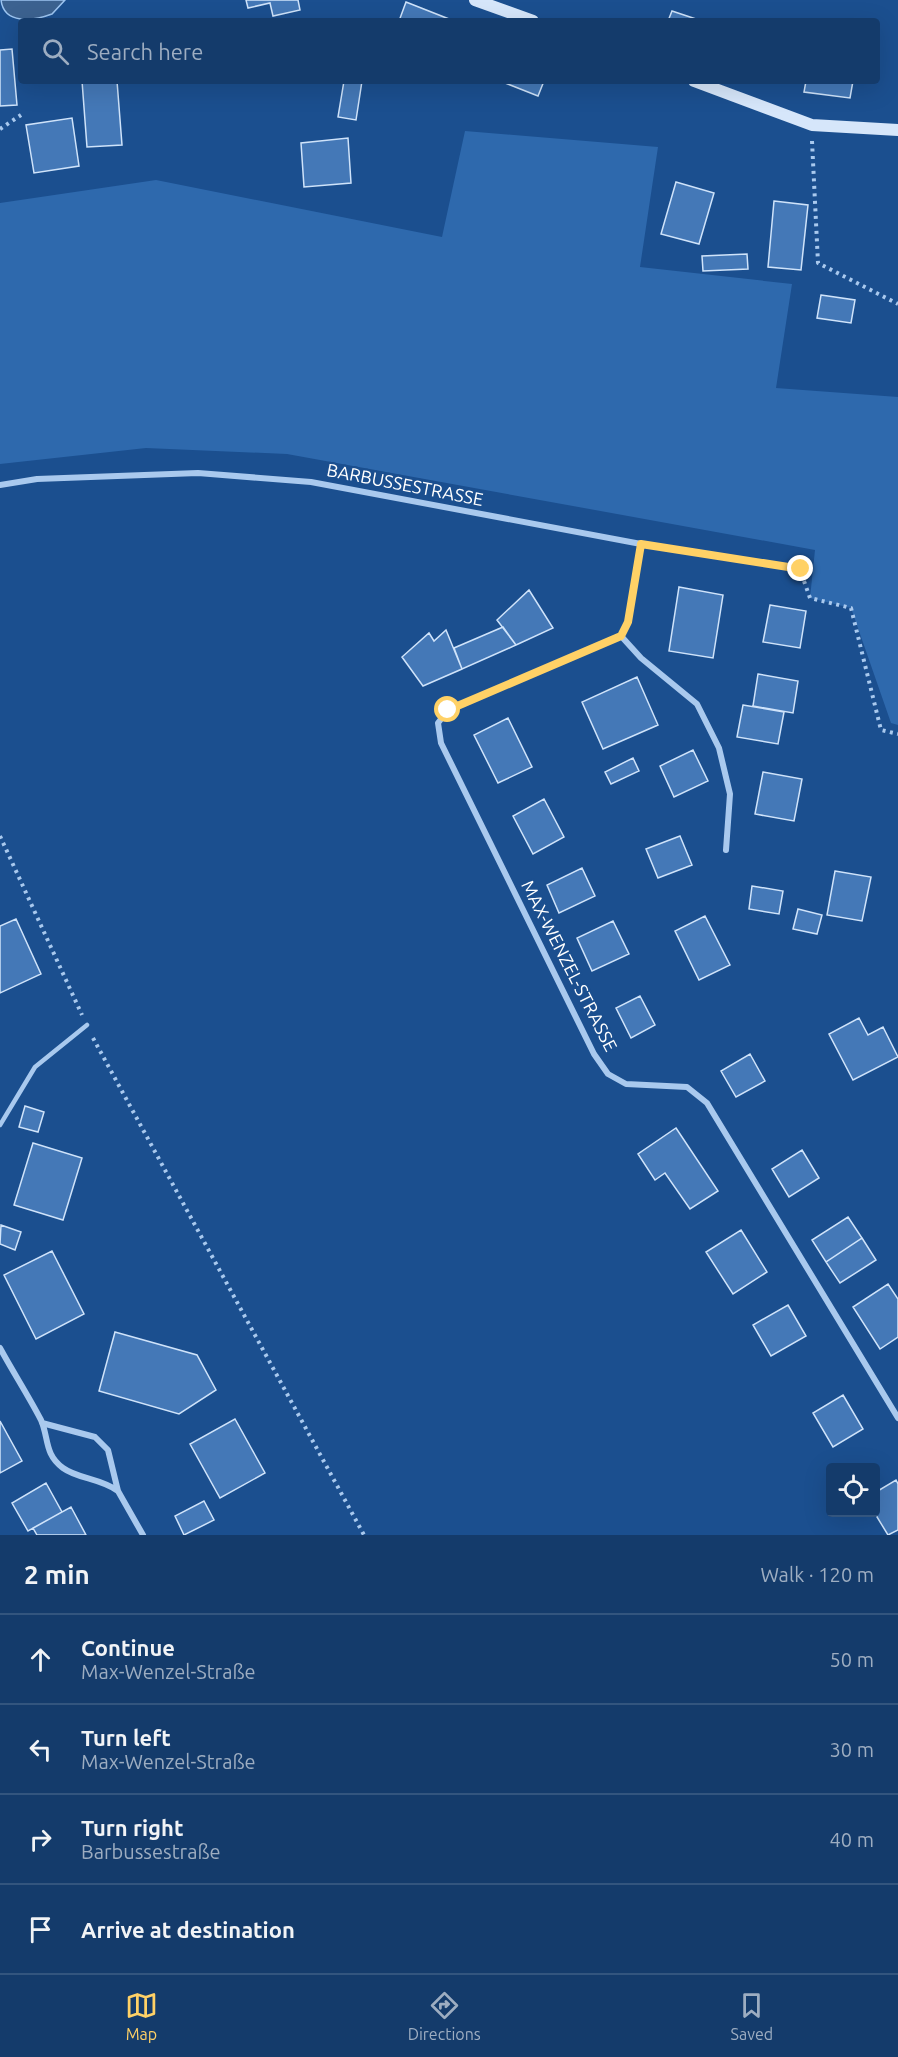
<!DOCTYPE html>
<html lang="en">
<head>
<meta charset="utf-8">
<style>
	body { margin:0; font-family:Ubuntu,sans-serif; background:#214673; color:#f1f3f6 }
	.controls { position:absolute; right:18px; bottom:18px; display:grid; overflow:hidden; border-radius:6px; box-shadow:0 6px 24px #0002 }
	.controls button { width:54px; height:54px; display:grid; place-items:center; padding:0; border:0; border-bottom:2px solid #33557e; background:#143b6b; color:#f1f3f6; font:30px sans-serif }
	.stop { position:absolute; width:18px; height:18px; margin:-14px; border:4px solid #ffd166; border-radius:50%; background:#fff }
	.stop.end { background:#ffd166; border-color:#fff; box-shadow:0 2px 6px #0008 }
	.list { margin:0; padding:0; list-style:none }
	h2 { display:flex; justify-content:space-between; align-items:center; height:78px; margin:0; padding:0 24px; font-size:26px }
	h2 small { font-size:20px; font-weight:400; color:#9dadc1 }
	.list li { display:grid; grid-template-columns:39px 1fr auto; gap:18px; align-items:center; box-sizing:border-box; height:90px; padding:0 24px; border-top:2px solid #33557e }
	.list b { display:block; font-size:22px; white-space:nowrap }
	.list p { margin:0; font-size:20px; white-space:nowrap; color:#9dadc1 }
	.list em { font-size:20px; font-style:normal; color:#9dadc1 }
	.icon { flex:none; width:33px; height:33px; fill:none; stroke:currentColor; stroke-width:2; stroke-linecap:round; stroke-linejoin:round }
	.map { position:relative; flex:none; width:898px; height:1535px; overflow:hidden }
	.search { position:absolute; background:#143b6b; box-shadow:0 6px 24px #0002; left:18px; right:18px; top:18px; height:66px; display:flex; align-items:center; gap:15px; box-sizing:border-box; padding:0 21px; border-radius:6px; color:#9dadc1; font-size:22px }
	.sheet { height:438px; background:#143b6b }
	nav { display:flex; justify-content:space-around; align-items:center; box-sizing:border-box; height:84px; border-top:2px solid #33557e; background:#143b6b; font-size:16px; color:#9dadc1 }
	nav a { display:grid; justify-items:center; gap:3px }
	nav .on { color:#ffd166 }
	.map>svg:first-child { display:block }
</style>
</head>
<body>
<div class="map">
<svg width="898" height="1535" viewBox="0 0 898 1535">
	<rect width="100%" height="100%" fill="#1b4f8f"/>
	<path fill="#2e69ad" d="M465 131 658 147 640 267 792 284 776 388 898 397V725L891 723 851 608 810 598 815 550 287 454 146 448 0 464V203L156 180 442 237Z"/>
	<path fill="#3c6290" stroke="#9cc4f0" stroke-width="1.5" d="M1 0H65L52 14C33 21 4 25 1 0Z"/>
	<path fill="#4478b7" stroke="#cfe3fa" stroke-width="1.5" d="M246 0H298L300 10 273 16 270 3 248 8Z
		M406 2 449 19 448 21H399Z
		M672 11 702 21H668Z
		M12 49 17 105 0 106V50Z
		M82 81H117L122 145 87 147Z
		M344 81H362L356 120 338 117Z
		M500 81H544L538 96Z
		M806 81H853L850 98 804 92Z
		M72 118 79 166 34 173 26 125Z
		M348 138 351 183 304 187 301 143Z
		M676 182 714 193 699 244 661 234Z
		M774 201 808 205 801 270 768 267Z
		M747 254 748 269 703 271 702 256Z
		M821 295 855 300 851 323 817 318Z
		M679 587 723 595 713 658 669 651Z
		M529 590 553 628 516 645 497 620Z
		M770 605 806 611 800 648 763 642Z
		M503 627 516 645 462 669 454 648Z
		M446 630 462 669 423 686 402 657 429 633 434 641Z
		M758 674 798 681 793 713 753 706Z
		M637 677 658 725 603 749 582 702Z
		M743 705 784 712 778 744 737 737Z
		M508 718 532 767 498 783 474 735Z
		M693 750 708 781 674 797 660 766Z
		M633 758 639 771 611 784 605 772Z
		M763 772 802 779 794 821 755 814Z
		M544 799 564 837 533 854 513 816Z
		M680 836 692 865 658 878 646 849Z
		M582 868 595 896 559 913 547 885Z
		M835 871 871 877 862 921 827 915Z
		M752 886 783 891 779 914 749 909Z
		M798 909 822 915 817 934 793 929Z
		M705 916 730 965 699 980 675 931Z
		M16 919 41 974 0 993V926Z
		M613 921 629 954 592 971 577 938Z
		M640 996 655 1025 631 1038 616 1008Z
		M859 1018 868 1035 883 1027 898 1057 853 1080 829 1034Z
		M750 1054 765 1081 736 1097 721 1071Z
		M25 1106 44 1112 38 1132 19 1127Z
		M676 1128 718 1191 690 1209 665 1173 655 1180 638 1154Z
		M33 1143 82 1158 63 1220 14 1205Z
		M802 1150 819 1178 789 1197 772 1169Z
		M848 1217 862 1238 826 1262 812 1240Z
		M1 1225 21 1232 15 1250 0 1244Z
		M741 1230 767 1272 733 1294 706 1252Z
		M862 1238 876 1260 840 1283 826 1262Z
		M52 1251 84 1314 36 1339 4 1275Z
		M888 1284 898 1299V1337L880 1349 853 1307Z
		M788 1305 806 1336 771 1356 753 1325Z
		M115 1332 197 1355 216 1390 179 1414 99 1391Z
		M843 1395 863 1429 833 1447 813 1413Z
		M235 1419 265 1473 220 1498 190 1444Z
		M0 1421 22 1461 0 1473Z
		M896 1480 898 1484V1530L888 1535 874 1512 876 1492Z
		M46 1483 62 1512 28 1531 12 1503Z
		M204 1501 214 1520 184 1535 175 1516Z
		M71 1507 86 1535H37L33 1528Z"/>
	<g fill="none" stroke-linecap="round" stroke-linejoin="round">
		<path stroke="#a9c9ee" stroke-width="4" stroke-dasharray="3 4.5" stroke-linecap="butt" d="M0 129 21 115
			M812 141 818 263 898 304
			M804 581 810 598 851 608 881 730 898 734
			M0 836 82 1015
			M93 1038 364 1535"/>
		<path stroke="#a9c9ee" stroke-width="4.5" d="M0 1125 35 1067 87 1025"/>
		<path stroke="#a9c9ee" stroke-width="6" d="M0 485 37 479 198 473 311 482 641 544 801 569
			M641 544 628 622 621 636 448 710 438 723 441 743 594 1054 608 1074 626 1084 687 1087 707 1103 898 1418
			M621 636 641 658 697 704 719 748 730 794 726 850
			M0 1348C13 1372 28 1395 41 1420 49 1438 44 1454 63 1468 78 1479 100 1478 118 1491
			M42 1423 95 1437 108 1450 118 1491 143 1535"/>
		<path stroke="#d6e6fa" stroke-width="12" d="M475 0 533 21
			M694 81 812 125 898 130"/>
	</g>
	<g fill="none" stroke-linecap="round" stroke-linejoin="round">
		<path stroke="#ffd166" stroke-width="8" d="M448 710 621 636 628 622 641 544 801 569"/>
	</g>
	<g text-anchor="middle" stroke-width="4.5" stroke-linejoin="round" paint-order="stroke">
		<g font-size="18" fill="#fff" stroke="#1b4f8f">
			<text transform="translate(405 485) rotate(11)" y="6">BARBUSSESTRASSE</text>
			<text transform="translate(569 966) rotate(63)" y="6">MAX-WENZEL-STRASSE</text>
		</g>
	</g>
</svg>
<div class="controls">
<button><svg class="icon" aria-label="locate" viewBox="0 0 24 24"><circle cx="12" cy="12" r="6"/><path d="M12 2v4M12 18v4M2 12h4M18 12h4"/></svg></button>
</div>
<div class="stop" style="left:448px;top:710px"></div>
<div class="stop end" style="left:801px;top:569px"></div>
<div class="search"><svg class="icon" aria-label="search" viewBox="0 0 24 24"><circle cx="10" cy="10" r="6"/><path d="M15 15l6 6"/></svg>Search here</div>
</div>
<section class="sheet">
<h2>2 min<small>Walk · 120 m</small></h2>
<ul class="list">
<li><svg class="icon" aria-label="ahead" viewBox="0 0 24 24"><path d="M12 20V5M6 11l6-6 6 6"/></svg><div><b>Continue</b><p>Max-Wenzel-Straße</p></div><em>50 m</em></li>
<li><svg class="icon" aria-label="left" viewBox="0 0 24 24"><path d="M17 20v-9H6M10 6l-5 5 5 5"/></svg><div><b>Turn left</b><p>Max-Wenzel-Straße</p></div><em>30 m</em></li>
<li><svg class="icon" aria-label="right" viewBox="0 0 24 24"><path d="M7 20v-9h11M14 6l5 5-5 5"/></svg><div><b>Turn right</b><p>Barbussestraße</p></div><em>40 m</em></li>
<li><svg class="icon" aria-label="arrive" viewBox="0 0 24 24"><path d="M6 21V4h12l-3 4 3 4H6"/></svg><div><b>Arrive at destination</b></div></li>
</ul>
</section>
<nav>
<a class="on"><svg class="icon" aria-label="map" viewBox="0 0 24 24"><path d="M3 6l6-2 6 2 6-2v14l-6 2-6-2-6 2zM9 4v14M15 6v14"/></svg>Map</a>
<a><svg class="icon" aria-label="directions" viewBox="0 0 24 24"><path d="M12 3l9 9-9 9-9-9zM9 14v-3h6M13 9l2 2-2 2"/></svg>Directions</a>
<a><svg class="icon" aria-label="saved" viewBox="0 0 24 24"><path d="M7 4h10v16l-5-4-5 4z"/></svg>Saved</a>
</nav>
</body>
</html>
